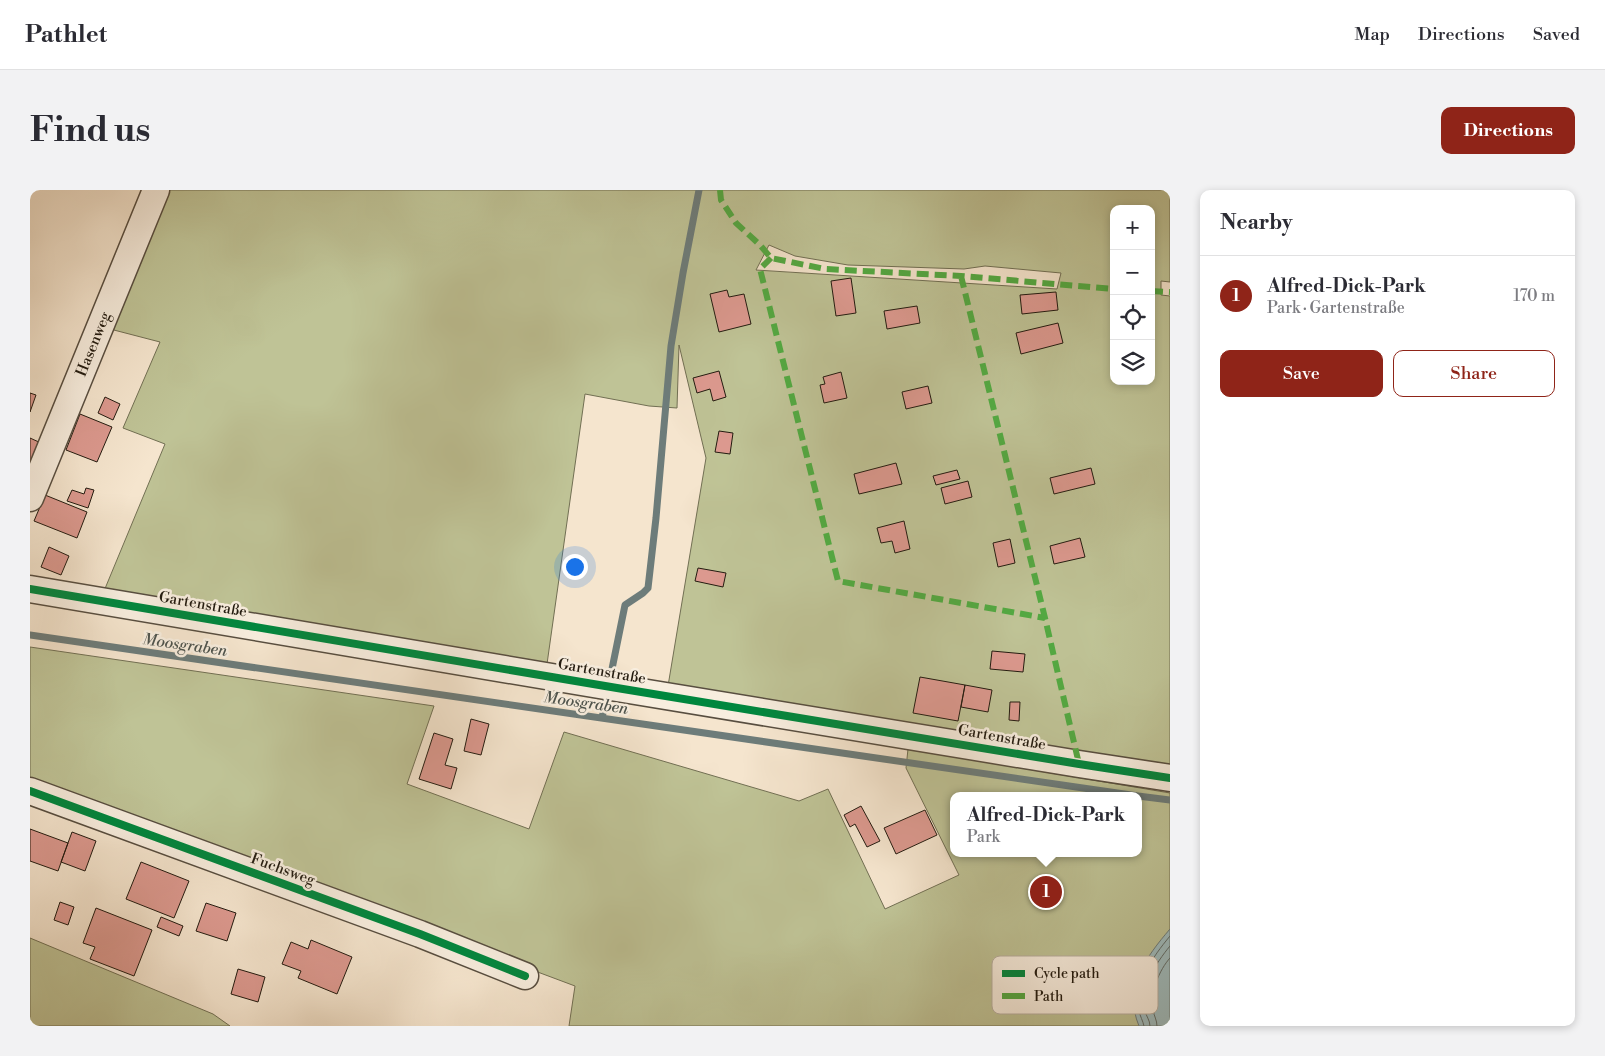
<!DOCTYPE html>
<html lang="en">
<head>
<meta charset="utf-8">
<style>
	body { margin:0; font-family:"Libre Bodoni",serif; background:#f2f2f3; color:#2b2b33 }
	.controls { position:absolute; right:15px; top:15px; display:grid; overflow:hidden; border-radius:10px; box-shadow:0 2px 8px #0003 }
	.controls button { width:45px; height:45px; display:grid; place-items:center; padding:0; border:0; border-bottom:1px solid #e1e1e2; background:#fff; color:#2b2b33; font:25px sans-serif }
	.you { position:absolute; left:544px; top:376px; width:18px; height:18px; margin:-12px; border:4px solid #fff; border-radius:50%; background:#1a73e8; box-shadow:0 0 0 8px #1a73e833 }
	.badge { display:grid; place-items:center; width:32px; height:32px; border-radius:50%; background:#8f2418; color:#fff; font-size:16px; font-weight:700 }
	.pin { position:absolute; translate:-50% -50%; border:2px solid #fff; box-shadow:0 1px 5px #0006 }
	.popup { position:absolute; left:920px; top:602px; width:192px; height:65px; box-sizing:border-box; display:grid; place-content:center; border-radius:10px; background:#fff; filter:drop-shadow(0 1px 4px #0005); font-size:16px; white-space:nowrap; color:#7c7c81 }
	.popup b { font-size:19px; color:#2b2b33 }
	.popup::after { content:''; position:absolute; left:50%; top:100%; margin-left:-10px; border:10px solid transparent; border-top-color:#fff }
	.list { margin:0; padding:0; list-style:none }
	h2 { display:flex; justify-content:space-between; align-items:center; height:65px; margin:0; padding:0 20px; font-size:21px }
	h2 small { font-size:16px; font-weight:400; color:#7c7c81 }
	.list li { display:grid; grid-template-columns:32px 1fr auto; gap:15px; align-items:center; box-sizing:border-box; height:80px; padding:0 20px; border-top:1px solid #e1e1e2 }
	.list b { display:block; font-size:19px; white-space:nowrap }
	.list p { margin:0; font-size:16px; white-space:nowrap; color:#7c7c81 }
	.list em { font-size:16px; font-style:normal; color:#7c7c81 }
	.actions { display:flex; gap:10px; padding:15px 20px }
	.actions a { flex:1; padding:11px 0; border:1px solid #8f2418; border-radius:10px; text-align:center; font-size:18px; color:#8f2418 }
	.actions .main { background:#8f2418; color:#fff }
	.icon { flex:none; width:28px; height:28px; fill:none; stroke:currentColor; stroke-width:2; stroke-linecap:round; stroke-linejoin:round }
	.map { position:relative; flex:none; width:1140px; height:836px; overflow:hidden; border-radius:10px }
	header { display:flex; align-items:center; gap:30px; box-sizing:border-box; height:70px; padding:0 25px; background:#fff; border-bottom:1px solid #e1e1e2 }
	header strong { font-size:24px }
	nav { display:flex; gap:28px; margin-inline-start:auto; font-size:18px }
	.intro { display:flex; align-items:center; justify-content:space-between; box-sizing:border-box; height:120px; padding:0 30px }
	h1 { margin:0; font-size:35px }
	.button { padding:12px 22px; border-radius:10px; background:#8f2418; color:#fff; font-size:18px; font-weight:700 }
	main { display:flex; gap:30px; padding:0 30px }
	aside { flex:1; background:#fff; border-radius:10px; box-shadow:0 2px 8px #0003 }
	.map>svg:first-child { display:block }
</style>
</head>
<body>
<header>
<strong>Pathlet</strong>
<nav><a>Map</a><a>Directions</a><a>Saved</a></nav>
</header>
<div class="intro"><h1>Find us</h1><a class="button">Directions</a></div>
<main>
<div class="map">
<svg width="1140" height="836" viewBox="0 0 1140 836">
	<rect width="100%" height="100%" fill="#f5e5ce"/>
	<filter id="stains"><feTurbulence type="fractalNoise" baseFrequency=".004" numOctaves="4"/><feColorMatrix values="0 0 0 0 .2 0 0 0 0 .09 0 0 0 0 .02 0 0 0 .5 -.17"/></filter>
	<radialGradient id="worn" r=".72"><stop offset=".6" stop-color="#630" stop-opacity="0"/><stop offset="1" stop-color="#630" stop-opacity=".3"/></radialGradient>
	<path fill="#bfc396" stroke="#716f53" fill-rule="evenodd" d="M137 0H1140V92L1131 91V105L1140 106V577L638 496 676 268 649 155 647 218 619 216 555 204 517 474 74 401 135 254 93 238 130 152 80 139ZM1084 19H1121V191H1084ZM739 55 765 66 818 75 934 79 955 76 1031 83 1027 99 726 80Z
		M0 457 404 516 377 594 499 639 534 542 769 611 798 599 855 719 929 685 876 578 878 559 1140 603V836H539L545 796 0 592ZM924 606H1108V663H924Z
		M0 748 183 824 200 836H0Z"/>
	<path fill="#9fbdc0" stroke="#6d7c7a" d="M1140 739V836H1109C1093 798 1116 767 1140 739Z"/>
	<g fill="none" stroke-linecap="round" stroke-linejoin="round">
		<path stroke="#616c68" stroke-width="1" d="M1114 836C1113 831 1110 826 1109 821 1107 790 1121 769 1140 746
			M1120 836C1120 830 1116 826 1115 821 1112 796 1125 774 1140 756
			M1127 836C1127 830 1124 826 1123 820 1120 803 1129 780 1140 768"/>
		<path stroke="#6d7c7a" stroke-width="7" d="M0 445 1108 606
			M572 528 595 415 613 403 618 398 626 328 641 156 653 83 669 0
			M1108 606 1140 610"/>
	</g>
	<path fill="#dc998f" stroke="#231b10" d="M821 88 826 123 806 126 801 91Z
		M697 100 699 107 714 104 721 134 689 142 680 104Z
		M1026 102 1028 120 992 124 990 105Z
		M887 116 890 133 857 139 854 121Z
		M1028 133 1033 153 991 164 986 143Z
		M689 181 696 207 683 211 680 199 667 203 663 188Z
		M811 182 817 208 794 213 790 195 795 194 793 187Z
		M898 196 902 213 876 219 872 202Z
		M0 203 6 205 0 222Z
		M75 207 90 214 83 230 68 223Z
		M50 224 82 237 67 272 36 260Z
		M689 241 703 243 700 264 685 262Z
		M0 248 11 253 0 279Z
		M866 273 872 294 829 304 824 284Z
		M1061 278 1065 294 1024 304 1020 288Z
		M927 280 930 289 906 295 903 286Z
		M938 291 942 307 915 314 911 298Z
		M56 298 64 300 58 318 37 311 42 300 54 304Z
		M15 305 57 322 47 348 4 331Z
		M874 331 880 359 865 363 862 351 851 353 847 338Z
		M1050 348 1055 367 1024 374 1020 356Z
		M980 349 985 373 968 377 963 353Z
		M19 357 39 366 31 385 11 377Z
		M668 378 696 383 693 397 665 391Z
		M962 461 995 464 993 482 960 479Z
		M890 487 935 495 928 531 883 523Z
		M935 495 962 500 958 522 931 517Z
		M980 512H990L989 531 979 530Z
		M441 529 459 534 451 565 434 561Z
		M404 543 423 549 415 575 427 578 421 599 389 589Z
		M831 616 850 651 837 657 825 634 820 637 814 625Z
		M895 620 907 645 866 664 854 638Z
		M0 639 38 653 28 681 0 671Z
		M42 642 66 651 55 681 31 672Z
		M111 672 159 691 144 728 96 709Z
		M30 712 44 717 38 735 24 730Z
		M176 713 206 723 197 751 166 741Z
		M66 718 122 740 104 786 60 769 65 757 53 753Z
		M131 727 153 736 149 746 127 737Z
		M281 750 322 767 307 804 268 788 271 781 252 774 261 752 278 759Z
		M208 779 235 787 228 812 201 804Z"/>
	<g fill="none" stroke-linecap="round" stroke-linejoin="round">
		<g stroke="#584e40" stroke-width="29">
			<path id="minor" d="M0 308 126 0
				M0 399 587 498 1049 574 1140 588
				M0 601 390 744 495 786"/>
		</g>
		<use href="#minor" stroke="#f8eedf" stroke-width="26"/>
		<path stroke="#53a942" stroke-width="6" stroke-dasharray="12 6" stroke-linecap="butt" d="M690 0 691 10 706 33 730 55 741 68 795 79 931 86 1084 99
			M741 68 730 79 808 391 1015 428
			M931 86 1015 428 1049 574
			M1121 101 1140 102"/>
		<g stroke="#f8eedf" stroke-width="11">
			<path id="cycleway" d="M0 399 587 498 1049 574 1140 588
				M0 601 390 744 495 786"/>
		</g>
		<use href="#cycleway" stroke="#00873e" stroke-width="8"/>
	</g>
	<g text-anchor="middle" stroke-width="5" stroke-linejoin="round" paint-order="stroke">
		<g font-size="15" fill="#231b10" stroke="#f8eedf">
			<text transform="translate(63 154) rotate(-68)" y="5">Hasenweg</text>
			<text transform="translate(173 414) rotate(10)" y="5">Gartenstraße</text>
			<text transform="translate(572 481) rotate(10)" y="5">Gartenstraße</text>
			<text transform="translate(972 547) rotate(10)" y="5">Gartenstraße</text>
			<text transform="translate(253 679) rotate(20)" y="5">Fuchsweg</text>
		</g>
		<g font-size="16" font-style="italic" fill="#4e544e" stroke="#f8eedf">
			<text transform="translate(155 454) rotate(8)" y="6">Moosgraben</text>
			<text transform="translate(556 512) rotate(8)" y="6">Moosgraben</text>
		</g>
	</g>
	<rect x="962" y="766" width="166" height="58" rx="8" fill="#f8eedf" stroke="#b8afa1" stroke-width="1"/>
	<rect x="972" y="780" width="23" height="7" fill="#00873e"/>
	<rect x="972" y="803" width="23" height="6" fill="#53a942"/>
	<g font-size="14" fill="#231b10">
		<text x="1004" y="788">Cycle path</text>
		<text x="1004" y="811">Path</text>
	</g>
	<rect width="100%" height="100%" filter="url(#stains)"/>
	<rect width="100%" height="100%" fill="url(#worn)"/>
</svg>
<div class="controls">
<button>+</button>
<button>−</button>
<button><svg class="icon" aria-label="locate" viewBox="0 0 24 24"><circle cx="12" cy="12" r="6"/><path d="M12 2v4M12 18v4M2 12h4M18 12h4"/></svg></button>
<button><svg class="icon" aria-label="layers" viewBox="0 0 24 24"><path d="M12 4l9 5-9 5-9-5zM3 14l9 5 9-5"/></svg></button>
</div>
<div class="you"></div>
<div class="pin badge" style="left:1016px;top:702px">1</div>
<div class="popup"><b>Alfred-Dick-Park</b>Park</div>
</div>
<aside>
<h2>Nearby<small></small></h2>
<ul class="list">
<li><span class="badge">1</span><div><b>Alfred-Dick-Park</b><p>Park · Gartenstraße</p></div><em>170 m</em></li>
</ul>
<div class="actions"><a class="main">Save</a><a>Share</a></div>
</aside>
</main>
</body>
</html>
